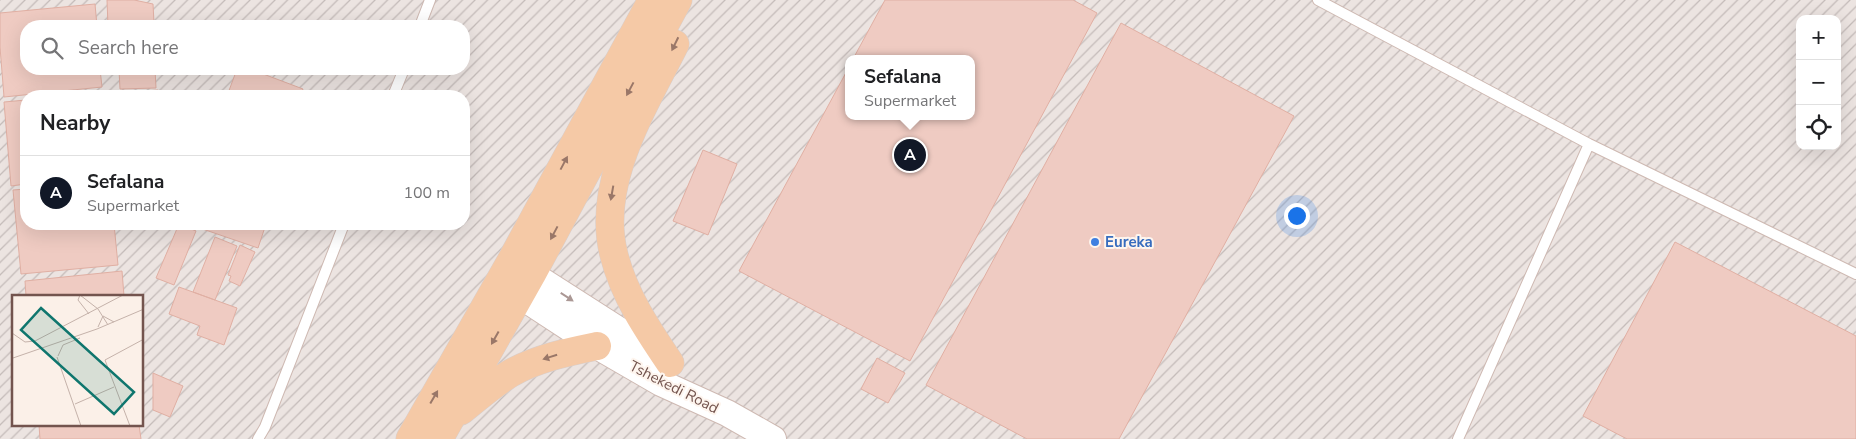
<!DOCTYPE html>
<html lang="en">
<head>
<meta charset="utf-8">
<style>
	body { margin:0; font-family:"Nunito Sans",sans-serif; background:#f2f2f2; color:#202124 }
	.controls { position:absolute; right:15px; top:15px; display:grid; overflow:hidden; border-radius:10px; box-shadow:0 5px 20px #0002 }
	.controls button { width:45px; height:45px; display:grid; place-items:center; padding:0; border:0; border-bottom:1px solid #e0e0e0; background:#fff; color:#202124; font:25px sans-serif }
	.you { position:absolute; left:1296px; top:215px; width:18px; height:18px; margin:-12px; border:4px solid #fff; border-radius:50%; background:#1a73e8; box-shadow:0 0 0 8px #1a73e833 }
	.badge { display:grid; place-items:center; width:32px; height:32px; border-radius:50%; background:#111827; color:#fff; font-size:16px; font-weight:700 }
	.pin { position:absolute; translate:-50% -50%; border:2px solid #fff; box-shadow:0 1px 5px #0006 }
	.popup { position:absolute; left:845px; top:55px; width:130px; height:65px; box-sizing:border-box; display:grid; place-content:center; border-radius:10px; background:#fff; filter:drop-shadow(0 1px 4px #0005); font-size:16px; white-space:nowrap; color:#757577 }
	.popup b { font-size:19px; color:#202124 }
	.popup::after { content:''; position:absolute; left:50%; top:100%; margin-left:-10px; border:10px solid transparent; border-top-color:#fff }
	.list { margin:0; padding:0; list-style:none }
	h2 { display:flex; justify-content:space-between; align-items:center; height:65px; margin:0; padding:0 20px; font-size:21px }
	h2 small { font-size:16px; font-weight:400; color:#757577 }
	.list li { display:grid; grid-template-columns:32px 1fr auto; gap:15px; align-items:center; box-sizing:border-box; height:75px; padding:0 20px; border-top:1px solid #e0e0e0 }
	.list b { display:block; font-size:19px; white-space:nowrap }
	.list p { margin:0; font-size:16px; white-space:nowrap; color:#757577 }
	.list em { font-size:16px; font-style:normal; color:#757577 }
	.icon { flex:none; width:28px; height:28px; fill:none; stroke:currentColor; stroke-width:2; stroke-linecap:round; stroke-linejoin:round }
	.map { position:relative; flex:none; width:1856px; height:439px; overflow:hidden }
	.search { position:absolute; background:#fff; box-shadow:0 5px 20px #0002; left:20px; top:20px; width:450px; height:55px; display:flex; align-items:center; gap:12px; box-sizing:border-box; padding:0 18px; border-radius:20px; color:#757577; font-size:19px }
	.panel { position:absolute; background:#fff; box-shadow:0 5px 20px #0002; left:20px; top:90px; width:450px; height:140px; border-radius:20px }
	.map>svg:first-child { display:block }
</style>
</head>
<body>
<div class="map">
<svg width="1856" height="439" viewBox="0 0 1856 439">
	<defs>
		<pattern id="industrial-furrows" width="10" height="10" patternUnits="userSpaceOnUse" patternTransform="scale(1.25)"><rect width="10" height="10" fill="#ece4e1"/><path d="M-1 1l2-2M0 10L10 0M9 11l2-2" fill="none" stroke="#c4bbb9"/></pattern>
	</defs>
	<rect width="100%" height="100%" fill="#fbf0e8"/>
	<path fill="url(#industrial-furrows)" fill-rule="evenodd" d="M0 0H1856V439H0ZM1800 19H1837V146H1800ZM26 26H464V69H26ZM849 59H971V116H849ZM26 96H464V224H26ZM14 296H142V425H14Z"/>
	<path fill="#efcbc2" stroke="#e0afa3" d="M107 0H134L153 4 154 23 108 26Z
		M885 0H1073L1097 13 910 361 739 271 849 67V116H971V59H853Z
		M95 4 97 26H26V69H100L102 87 4 97 0 47V13Z
		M1121 23 1294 116 1119 439H1027L926 385Z
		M155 69 156 88 120 89 119 70Z
		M237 69H250L303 89 300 96H227Z
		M158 90V96H121V93Z
		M101 93V96H67Z
		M26 100V184L11 186 4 102Z
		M703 150 737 164 708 235 673 221Z
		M26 189V224H114L118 265 21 274 13 190Z
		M179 224 196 231 174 285 156 278Z
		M188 224H266L258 248Z
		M215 237 237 246 215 300 193 292Z
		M1675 242 1856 336V439H1627L1583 416Z
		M240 245 255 252 240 286 229 281 231 276 228 275Z
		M122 271 124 296H26L25 281Z
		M179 287 237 308 224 345 197 335 200 326 169 314Z
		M877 358 905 373 888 403 861 389Z
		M153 373 183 386 170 417 153 410Z
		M39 425H139L141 439H40Z"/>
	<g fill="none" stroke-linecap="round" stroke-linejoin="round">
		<g stroke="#ceb9b2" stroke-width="12">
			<path id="service" d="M1318 0 1589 144 1856 274
				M420 26 430 0
				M393 96 404 69
				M258 439 265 427 344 224
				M1458 439 1589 144"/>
		</g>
		<g stroke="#ceb9b2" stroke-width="28">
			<path id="tertiary" d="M514 263 670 363
				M501 283 597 346 661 383 727 413 773 439"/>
		</g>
		<g stroke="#d8cfcd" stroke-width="29">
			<path id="primary" d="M670 363C647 329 624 295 614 255 595 183 644 107 675 44
				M461 411C477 398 493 384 511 373 538 358 568 352 597 346
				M410 439 511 261 652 0
				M439 439 532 274 678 0"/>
		</g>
		<use href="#service" stroke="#fff" stroke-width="10"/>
		<use href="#tertiary" stroke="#fff" stroke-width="26"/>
		<use href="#primary" stroke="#f5c9a6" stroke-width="28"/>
	</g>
	<defs><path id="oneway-solid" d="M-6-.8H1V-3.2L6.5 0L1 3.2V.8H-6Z" transform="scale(1.25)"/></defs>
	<g fill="#9a7768">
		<use href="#oneway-solid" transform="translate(675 44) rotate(116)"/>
		<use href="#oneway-solid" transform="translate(630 89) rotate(118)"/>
		<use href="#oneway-solid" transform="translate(564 163) rotate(-62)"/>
		<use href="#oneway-solid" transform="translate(612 193) rotate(100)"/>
		<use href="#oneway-solid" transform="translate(554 233) rotate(118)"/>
		<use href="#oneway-solid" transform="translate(495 338) rotate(119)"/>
		<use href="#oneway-solid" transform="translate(550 357) rotate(162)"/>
		<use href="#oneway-solid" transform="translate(434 397) rotate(-60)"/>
	</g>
	<use fill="#ab9895" href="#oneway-solid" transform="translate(567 297) rotate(33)"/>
	<circle fill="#3f7fe0" stroke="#fef5ee" stroke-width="2" cx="1095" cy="242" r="5"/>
	<g text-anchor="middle" stroke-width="4" stroke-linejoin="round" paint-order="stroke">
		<g font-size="15" font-weight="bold" fill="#366cbe" stroke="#fef5ee" text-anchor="start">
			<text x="1105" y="247">Eureka</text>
		</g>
		<g font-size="15" fill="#73544e" stroke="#fef5ee">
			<text transform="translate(674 387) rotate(27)" y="5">Tshekedi Road</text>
		</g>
	</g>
	<g transform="translate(12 295)">
		<rect width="131" height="131" fill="#fbf0e8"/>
		<path fill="none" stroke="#c5b2aa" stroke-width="1" d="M68 0 86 14 96 30M68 0 66 5 77 19M86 32 91 21 102 27M0 38 13 47 23 46 111 0M46 61 51 50 68 43M45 62 69 131M1 63 85 34 132 14M63 109 102 92M118 131 93 65 132 44"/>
		<path fill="#0f766e" fill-opacity="0.15" stroke="#0f766e" stroke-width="2.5" d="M29 13 122 97 102 119 9 35Z"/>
		<rect width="131" height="131" fill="none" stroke="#73544e" stroke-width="2.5"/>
	</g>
</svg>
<div class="controls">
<button>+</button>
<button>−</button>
<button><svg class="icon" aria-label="locate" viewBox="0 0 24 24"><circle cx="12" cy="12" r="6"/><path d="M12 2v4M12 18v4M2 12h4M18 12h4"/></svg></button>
</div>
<div class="you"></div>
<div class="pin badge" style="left:910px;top:155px">A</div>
<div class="popup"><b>Sefalana</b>Supermarket</div>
<div class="search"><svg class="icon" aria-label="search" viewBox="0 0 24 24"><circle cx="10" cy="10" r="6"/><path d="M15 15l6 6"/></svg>Search here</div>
<section class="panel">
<h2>Nearby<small></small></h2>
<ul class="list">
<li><span class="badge">A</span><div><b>Sefalana</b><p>Supermarket</p></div><em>100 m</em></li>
</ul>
</section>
</div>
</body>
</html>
